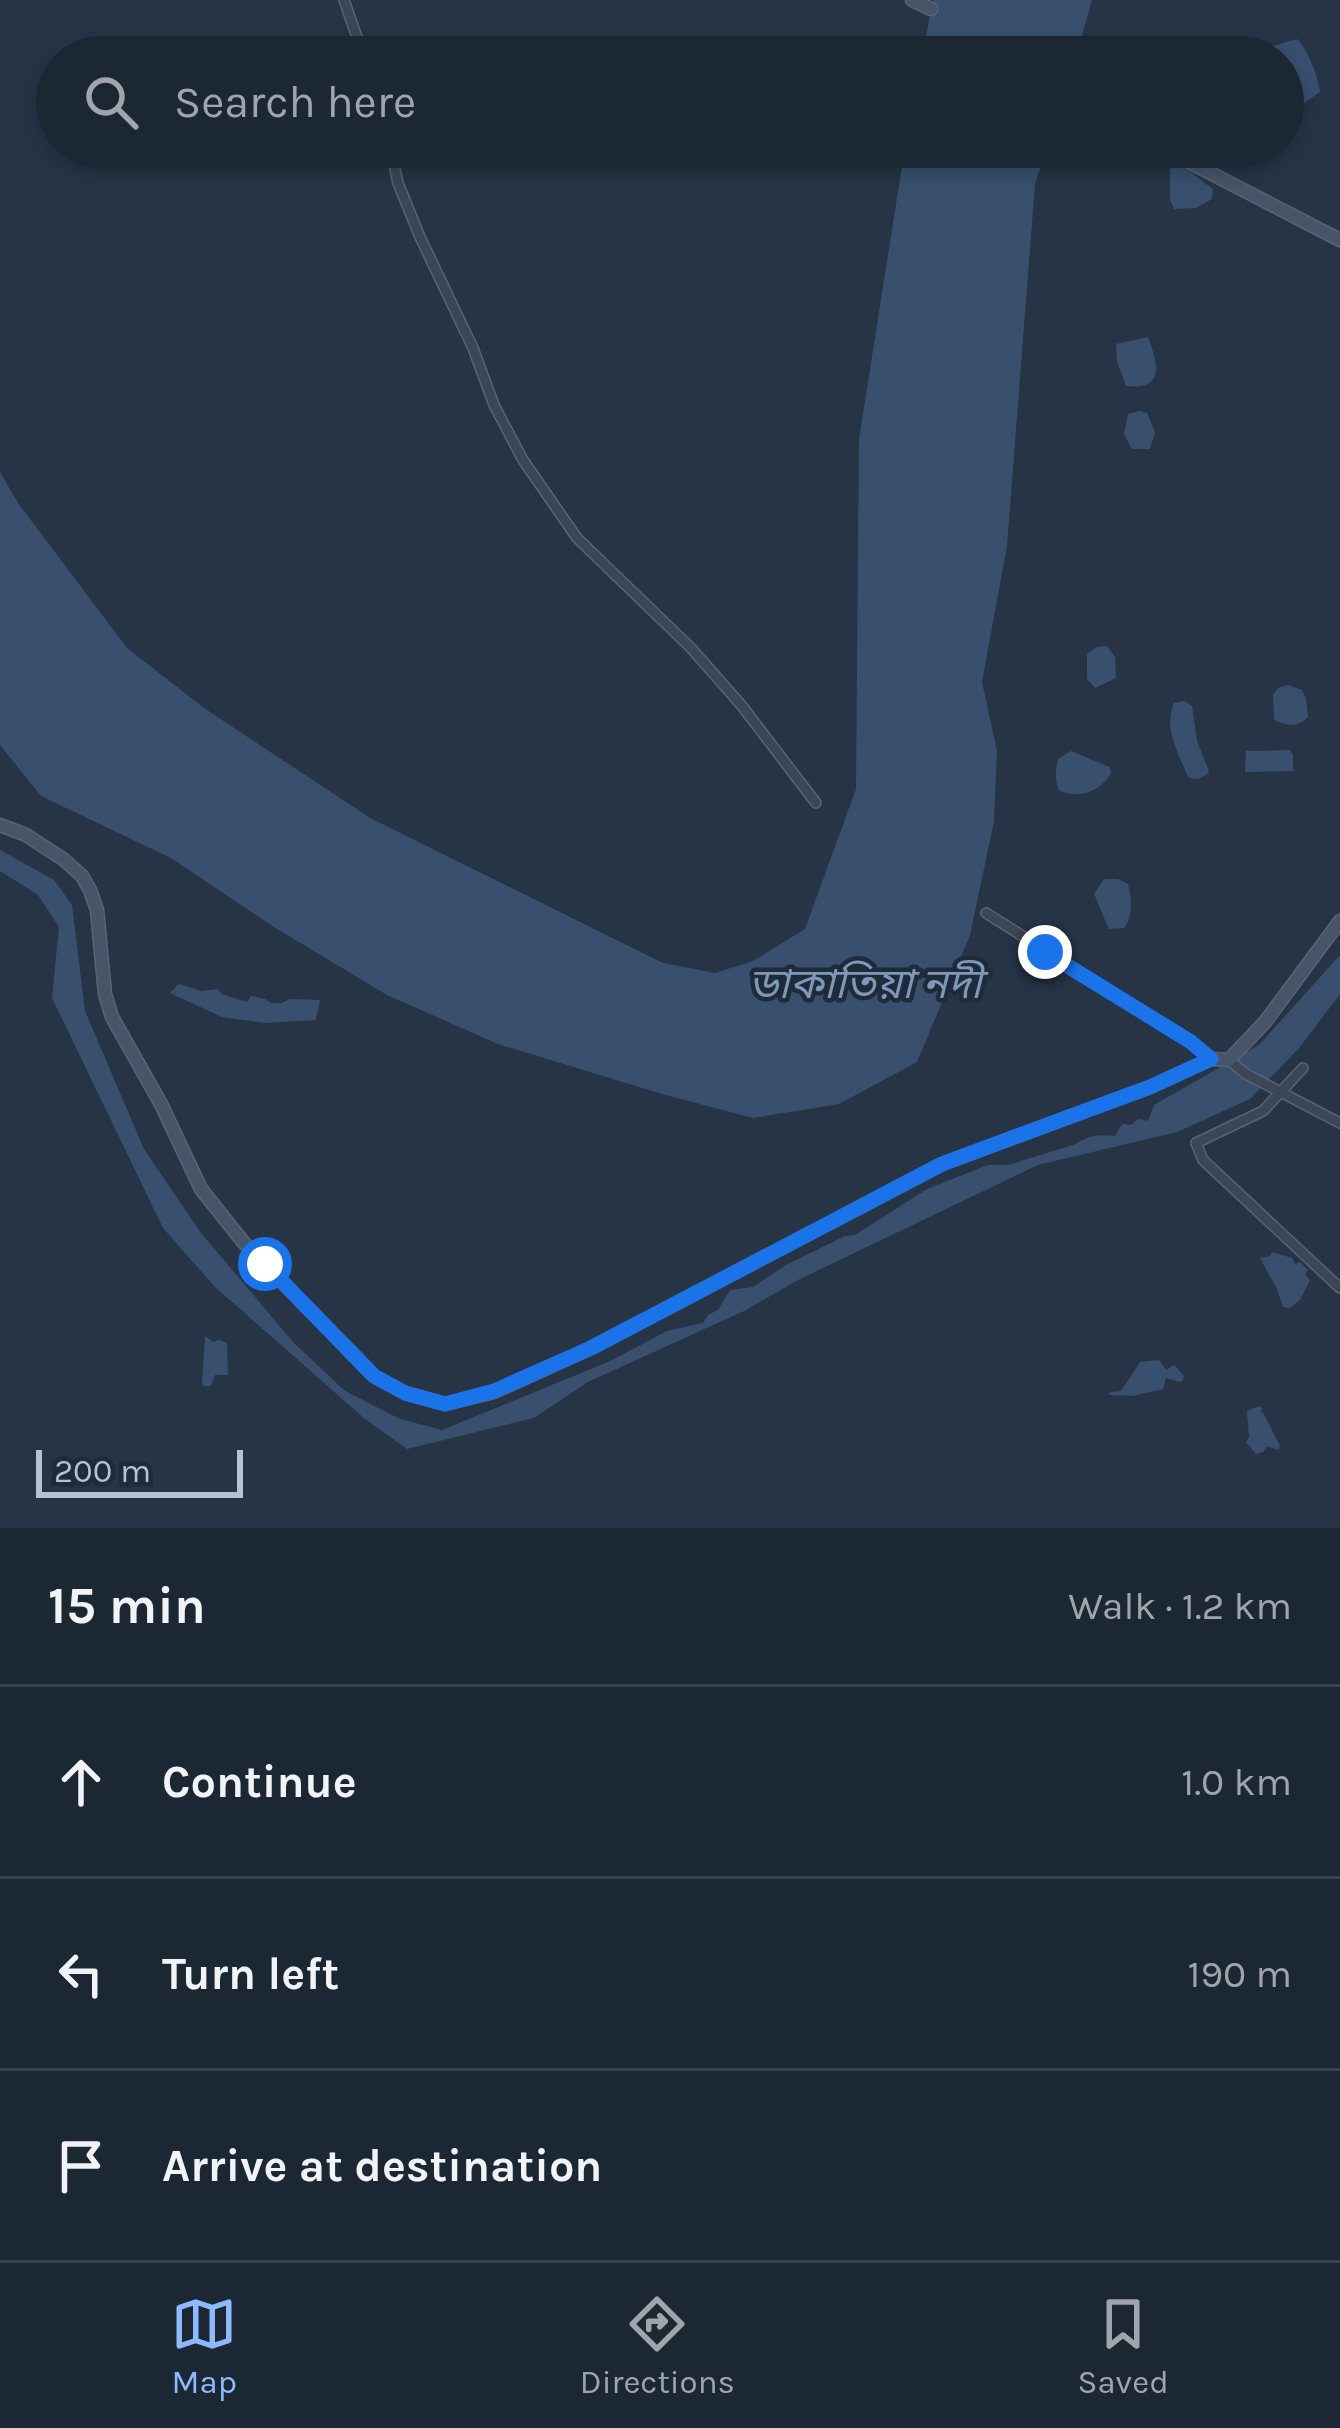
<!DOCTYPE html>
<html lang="en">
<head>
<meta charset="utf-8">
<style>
	body { margin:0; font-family:Karla,"Noto Sans Bengali",sans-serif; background:#293340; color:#f1f3f6 }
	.scale { position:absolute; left:36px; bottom:30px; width:207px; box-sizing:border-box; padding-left:12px; border:6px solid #b9c1cf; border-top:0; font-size:33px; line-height:42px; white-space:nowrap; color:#b9c1cf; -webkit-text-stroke:9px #1f2b3b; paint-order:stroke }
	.stop { position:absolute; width:36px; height:36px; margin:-27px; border:9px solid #1a73e8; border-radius:50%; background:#fff }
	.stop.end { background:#1a73e8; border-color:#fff; box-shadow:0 3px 12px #0008 }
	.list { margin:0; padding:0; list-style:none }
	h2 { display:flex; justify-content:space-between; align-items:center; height:156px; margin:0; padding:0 48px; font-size:51px }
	h2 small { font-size:39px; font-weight:400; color:#a0a5ac }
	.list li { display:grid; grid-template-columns:78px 1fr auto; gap:36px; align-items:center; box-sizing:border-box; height:192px; padding:0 48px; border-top:3px solid #3a444f }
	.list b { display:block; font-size:45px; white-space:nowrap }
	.list em { font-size:39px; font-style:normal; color:#a0a5ac }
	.icon { flex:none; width:66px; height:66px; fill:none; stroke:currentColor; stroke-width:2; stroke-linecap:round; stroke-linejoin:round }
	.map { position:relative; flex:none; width:1340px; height:1528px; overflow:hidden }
	.search { position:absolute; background:#1c2734; box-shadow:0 6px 18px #0003; left:36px; right:36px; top:36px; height:132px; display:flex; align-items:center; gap:30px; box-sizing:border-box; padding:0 42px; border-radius:66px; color:#a0a5ac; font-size:45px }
	.sheet { height:732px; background:#1c2734 }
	nav { display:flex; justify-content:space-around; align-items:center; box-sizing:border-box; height:168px; border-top:3px solid #3a444f; background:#1c2734; font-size:33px; color:#a0a5ac }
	nav a { display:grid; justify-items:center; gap:6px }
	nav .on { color:#8dbaff }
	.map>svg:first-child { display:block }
</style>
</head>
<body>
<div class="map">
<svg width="1340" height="1528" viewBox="0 0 1340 1528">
	<rect width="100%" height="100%" fill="#263446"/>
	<path fill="#38506e" d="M933 0H1092L1076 57H922Z
		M1297 39C1308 50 1318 76 1320 92L1300 106 1283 111V57H1264L1263 49Z
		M905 147H1047L1035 184 1007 546 982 682 997 751 994 821 970 935 917 1062 839 1104 753 1118 662 1094 498 1044 387 995 274 927 171 858 41 796 0 745V472L18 503 127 648 204 708 370 818 663 963 715 973 753 961 805 929 856 789 859 439Z
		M1178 166 1188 170 1213 189 1212 199 1196 208 1174 209 1170 200V169Z
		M1148 337C1158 364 1166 390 1126 386L1117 361 1116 344Z
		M1139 411 1147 413 1155 432 1150 449H1132L1124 434 1128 414Z
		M1107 646 1115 657 1116 678 1095 688 1087 679V654L1097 647Z
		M1288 685 1302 690 1306 699 1308 717C1297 728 1287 726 1274 720L1273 695 1278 688Z
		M1185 701 1192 706 1197 741 1209 771C1206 778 1194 781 1188 777 1178 753 1163 728 1174 703Z
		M1290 750 1293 755V771L1245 772 1246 751Z
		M1071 751 1110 767 1111 773C1101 791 1080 799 1060 791 1054 784 1056 768 1058 759Z
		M0 850 54 880 72 905 85 1011 144 1149 201 1233 294 1343 345 1391 400 1419 442 1430 608 1362 667 1331 703 1323 708 1315 718 1310 730 1290 753 1287 786 1265 845 1236 855 1235 927 1189 988 1165H1008L1076 1144C1088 1135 1100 1134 1115 1136L1122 1124 1131 1125 1138 1119 1148 1121 1154 1105 1259 1045 1340 955V994L1300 1047 1250 1099 1177 1132 1038 1165 798 1280 744 1311 588 1382 534 1418 407 1449 365 1419 215 1287 163 1228 52 998 59 927 38 895 0 871Z
		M1104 879H1118L1128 884C1132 898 1133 917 1124 928L1109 929 1094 894Z
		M179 984 201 991 218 989 221 994 247 1002 251 996 265 999 271 1003H282L289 999 320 1000 316 1020 265 1023 222 1017 170 993Z
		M1272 1252 1292 1258 1295 1264 1300 1262 1308 1270 1305 1274 1310 1280 1300 1300 1290 1308 1283 1307 1277 1289 1260 1258 1270 1256Z
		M205 1336 213 1342 219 1340 227 1343 228 1375H215L211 1386H204L202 1383Z
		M1159 1360 1166 1370 1174 1365 1184 1376 1183 1380 1180 1382 1166 1378 1163 1389 1133 1396 1109 1395 1110 1392 1121 1391 1140 1362Z
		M1259 1406 1263 1408 1260 1412 1264 1414 1280 1446 1278 1450 1267 1446 1263 1452 1256 1454 1246 1442 1249 1437 1247 1411Z"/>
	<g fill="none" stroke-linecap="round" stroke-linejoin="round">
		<g stroke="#596473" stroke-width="12">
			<path id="street" d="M344 0 364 57
				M390 147 398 183 420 237 473 348 494 405 523 460 577 538 691 648 742 706 816 803
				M986 913 1191 1042 1211 1059
				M1229 1060 1246 1074 1340 1123
				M1303 1068 1263 1111 1196 1143 1203 1160 1340 1288"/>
		</g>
		<g stroke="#596473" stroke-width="15">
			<path id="secondary" d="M912 0 931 9
				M1160 147 1340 240
				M0 825 26 835 63 859 82 876 90 890 97 910 105 994 112 1017 161 1104 201 1189 244 1243 374 1376 405 1393 445 1404 494 1392 591 1348 942 1164 1150 1087 1211 1059 1229 1060 1265 1022 1340 921"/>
		</g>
		<use href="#street" stroke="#3b4656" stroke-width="9"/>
		<use href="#secondary" stroke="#485569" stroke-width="12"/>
	</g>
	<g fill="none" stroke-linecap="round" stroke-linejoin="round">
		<path stroke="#1a73e8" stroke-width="15" d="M265 1264 374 1376 405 1393 445 1404 494 1391 591 1348 942 1164 1150 1087 1211 1059 1191 1042 1045 952"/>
	</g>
	<g text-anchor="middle" stroke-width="9" stroke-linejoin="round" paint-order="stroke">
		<g font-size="42" font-style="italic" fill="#7d98b8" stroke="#1f2b3b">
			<text x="865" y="998">ডাকাতিয়া নদী</text>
		</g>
	</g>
</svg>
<div class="scale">200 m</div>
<div class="stop" style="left:265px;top:1264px"></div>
<div class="stop end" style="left:1045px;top:952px"></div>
<div class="search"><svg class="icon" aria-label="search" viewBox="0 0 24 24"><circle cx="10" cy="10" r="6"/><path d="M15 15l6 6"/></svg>Search here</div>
</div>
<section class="sheet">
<h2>15 min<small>Walk · 1.2 km</small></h2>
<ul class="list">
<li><svg class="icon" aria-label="ahead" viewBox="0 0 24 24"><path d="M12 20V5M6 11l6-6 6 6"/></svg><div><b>Continue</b></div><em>1.0 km</em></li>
<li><svg class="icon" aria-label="left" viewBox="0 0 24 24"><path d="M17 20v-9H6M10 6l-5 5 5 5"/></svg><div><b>Turn left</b></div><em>190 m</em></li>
<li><svg class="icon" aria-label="arrive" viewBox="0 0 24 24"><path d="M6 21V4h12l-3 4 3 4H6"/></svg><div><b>Arrive at destination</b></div></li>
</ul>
</section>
<nav>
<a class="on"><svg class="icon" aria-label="map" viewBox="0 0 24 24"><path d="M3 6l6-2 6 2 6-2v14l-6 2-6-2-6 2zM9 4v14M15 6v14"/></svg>Map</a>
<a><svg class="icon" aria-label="directions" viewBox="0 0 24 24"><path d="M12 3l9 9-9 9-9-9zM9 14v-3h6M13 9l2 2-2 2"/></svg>Directions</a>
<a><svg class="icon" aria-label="saved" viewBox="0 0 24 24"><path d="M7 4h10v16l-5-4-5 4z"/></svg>Saved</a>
</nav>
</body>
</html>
